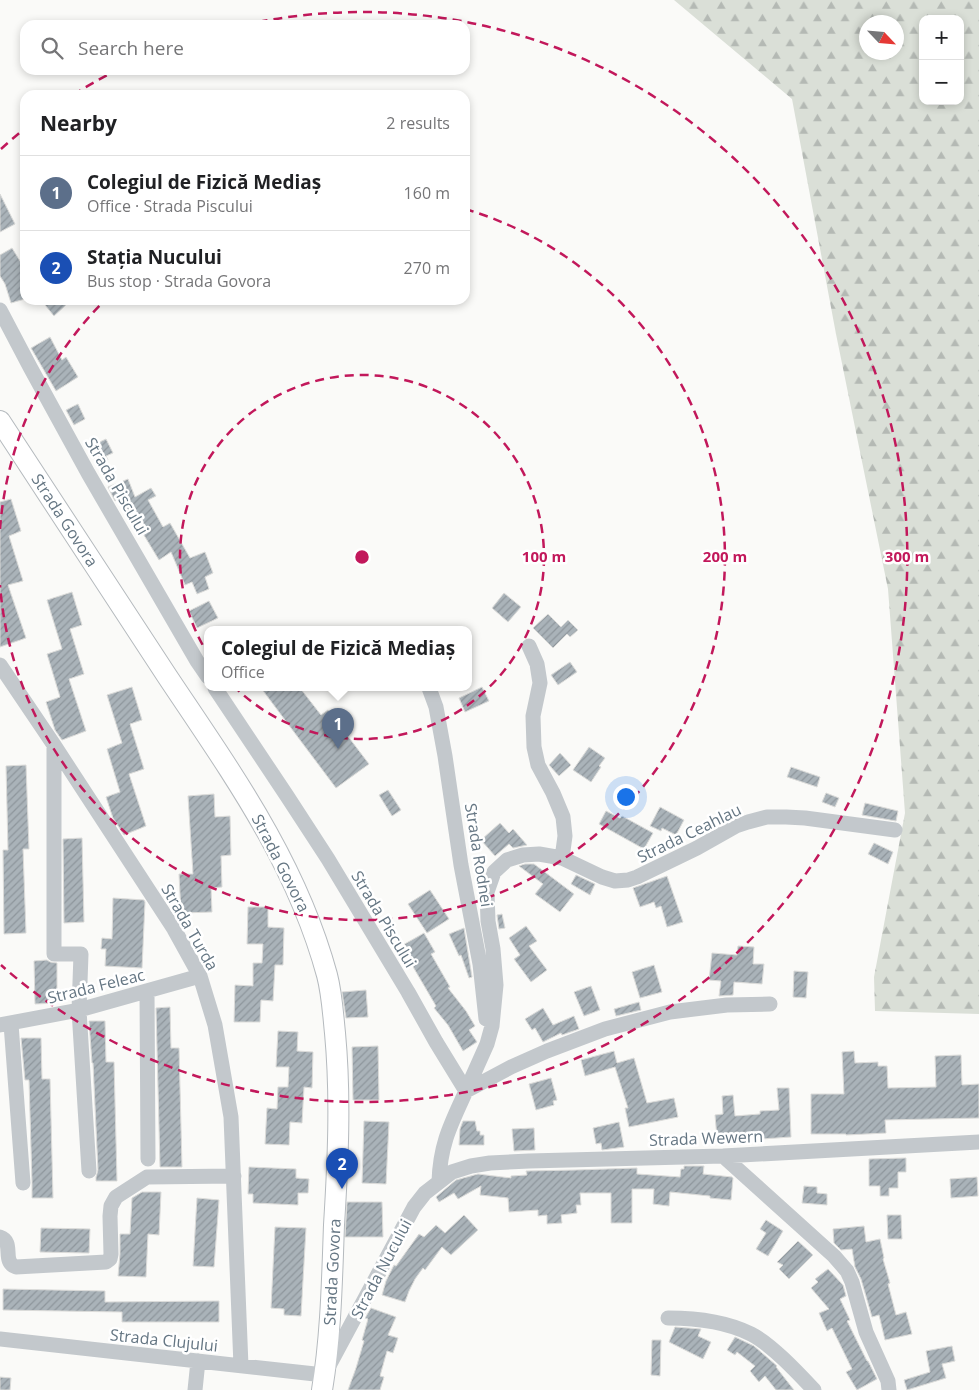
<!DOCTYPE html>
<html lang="en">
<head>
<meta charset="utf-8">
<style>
	body { margin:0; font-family:"Open Sans",sans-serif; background:#f2f2f2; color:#202124 }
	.controls { position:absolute; right:15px; top:15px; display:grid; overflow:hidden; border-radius:10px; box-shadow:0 2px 8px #0003 }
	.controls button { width:45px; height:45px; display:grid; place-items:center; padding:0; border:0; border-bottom:1px solid #e0e0e0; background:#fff; color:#202124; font:25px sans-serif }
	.compass { position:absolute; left:859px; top:15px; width:45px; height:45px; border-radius:50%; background:#fff; box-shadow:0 2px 8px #0003; rotate:116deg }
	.you { position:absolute; left:625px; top:796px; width:18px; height:18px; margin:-12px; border:4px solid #fff; border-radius:50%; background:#1a73e8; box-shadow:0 0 0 8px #1a73e833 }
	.badge { display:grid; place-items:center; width:32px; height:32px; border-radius:50%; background:#7c3aed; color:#fff; font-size:16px; font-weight:700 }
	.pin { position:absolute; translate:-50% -41px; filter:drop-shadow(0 1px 2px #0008) }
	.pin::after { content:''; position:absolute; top:26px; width:18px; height:15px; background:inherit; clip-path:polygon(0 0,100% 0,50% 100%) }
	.popup { position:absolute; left:204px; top:626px; width:268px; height:65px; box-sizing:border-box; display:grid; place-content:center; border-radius:10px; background:#fff; filter:drop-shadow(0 1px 4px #0005); font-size:16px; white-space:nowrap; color:#757577 }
	.popup b { font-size:19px; color:#202124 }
	.popup::after { content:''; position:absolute; left:50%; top:100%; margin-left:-10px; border:10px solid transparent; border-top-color:#fff }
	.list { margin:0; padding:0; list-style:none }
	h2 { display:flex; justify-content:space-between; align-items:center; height:65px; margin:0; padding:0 20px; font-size:21px }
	h2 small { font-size:16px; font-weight:400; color:#757577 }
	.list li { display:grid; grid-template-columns:32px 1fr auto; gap:15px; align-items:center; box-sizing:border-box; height:75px; padding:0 20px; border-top:1px solid #e0e0e0 }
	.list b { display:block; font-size:19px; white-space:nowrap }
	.list p { margin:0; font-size:16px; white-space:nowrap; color:#757577 }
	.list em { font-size:16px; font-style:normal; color:#757577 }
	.icon { flex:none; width:28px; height:28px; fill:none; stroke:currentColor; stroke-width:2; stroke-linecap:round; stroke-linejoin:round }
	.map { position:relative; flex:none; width:979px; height:1390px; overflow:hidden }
	.search { position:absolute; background:#fff; box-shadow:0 2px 8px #0003; left:20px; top:20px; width:450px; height:55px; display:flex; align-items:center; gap:12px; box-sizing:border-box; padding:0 18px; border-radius:15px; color:#757577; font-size:19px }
	.panel { position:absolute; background:#fff; box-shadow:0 2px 8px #0003; left:20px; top:90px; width:450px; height:215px; border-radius:15px }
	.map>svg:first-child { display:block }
</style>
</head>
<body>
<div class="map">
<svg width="979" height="1390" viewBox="0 0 979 1390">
	<defs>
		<pattern id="forest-firs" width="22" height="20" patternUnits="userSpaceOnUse" patternTransform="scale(1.25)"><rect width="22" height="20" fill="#dadfd7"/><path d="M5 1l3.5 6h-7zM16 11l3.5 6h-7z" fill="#b4b9b4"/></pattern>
		<pattern id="building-hatch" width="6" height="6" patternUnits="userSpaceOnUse" patternTransform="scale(1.25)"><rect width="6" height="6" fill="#aab3b9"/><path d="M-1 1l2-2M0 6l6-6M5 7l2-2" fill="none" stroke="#8e969c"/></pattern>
	</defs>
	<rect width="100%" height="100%" fill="#fafaf8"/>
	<path fill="url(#forest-firs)" fill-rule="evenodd" d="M674 0H979V1014L875 1011 874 977 905 813 888 589 836 334 792 99ZM923 19H960V101H923ZM866 22H896V52H866Z"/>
	<path fill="url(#building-hatch)" stroke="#dcdcda" d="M0 194 15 224 0 232Z
		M12 248 25 269V299L11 303 5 284 0 276V255Z
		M41 300H62L66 305 54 316Z
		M50 337 62 360 66 357 78 377 56 391 31 348Z
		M78 404 85 419 74 425 66 410Z
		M106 439 113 453 106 456 108 460 97 465 89 447Z
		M128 479 135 497 151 488 156 496 148 500 163 527 170 523 190 558 205 552 213 573 205 577 209 589 197 594 192 582 185 585 171 552 159 560 136 522 132 524 118 499 115 501 108 487Z
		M11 499 21 531 9 536 23 581 8 585 26 638 0 647V502Z
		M72 592 82 625 70 629 84 674 69 679 86 731 62 740 55 730 46 702 60 697 47 654 62 649 47 600Z
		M504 593 521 607 508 622 492 608Z
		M209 601 218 618 197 628 189 611Z
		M548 614 561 627 568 620 578 630 570 637 567 634 553 648 533 628Z
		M570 662 577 672 558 685 551 675Z
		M132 687 142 720 130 724 144 769 129 774 146 826 124 835 113 818 106 797 120 792 107 749 122 743 107 695Z
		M482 687 489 701 465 712 459 698Z
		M261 688H300L321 715 328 710 369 764 336 788Z
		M589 747 605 758 599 766 601 767 591 782 573 770Z
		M560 753 571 765 559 776 549 765Z
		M26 765 29 849H23L26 933 4 934 3 850H8L6 766Z
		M791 767 820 777 817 787 787 777Z
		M388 790 401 810 392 816 379 795Z
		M826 793 839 798 835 807 822 802Z
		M214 794 215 817 230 816 231 855 221 856 222 887 211 888 212 912 181 913 179 874H193L188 796Z
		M865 803 898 811 896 821 862 815Z
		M660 807 684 820 676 835 662 828 661 831 650 826Z
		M606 811 620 818 622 816 653 833 644 849 599 824Z
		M500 823 509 833 513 829 527 845 513 848 509 844 495 856 481 840Z
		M82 838 84 922 64 923 63 839Z
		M874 843 893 852 888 864 868 854Z
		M525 864H534L574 894 560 912 535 894 543 884 519 866Z
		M576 875 595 884 590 895 571 884Z
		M667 876 683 922 667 927 661 906 656 908 654 902 640 907 633 888Z
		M430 890 449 919 427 933 408 904Z
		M113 898 144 900 145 902 142 968 105 966 106 949H101L102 938 112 939Z
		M248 907H268V927L284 928 283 965H275L273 1001 261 1000 260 1022H234L235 985 253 986V963H262L263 944H247Z
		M502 914 505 928 499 929 497 915Z
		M526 926 537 941 529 946 547 970 531 982 514 959 520 955 509 938Z
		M464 928 472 977 469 978 461 955 459 956 449 934Z
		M424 933 435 952 431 954 450 987 448 988 466 1011 475 1026 469 1030 477 1042 463 1051 448 1025 434 1008 436 1006 412 965 407 968 396 949Z
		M738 946 754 947 753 964H764L762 984 734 982 733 995 719 996 721 981 709 980 712 953 737 955Z
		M47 960 50 962 57 963V1003L35 1004 34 961Z
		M654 965 662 992 640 998 632 972Z
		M794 971 808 972 806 998 793 997Z
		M591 986 600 1010 584 1016 574 992Z
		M366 990 368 1017 346 1018 342 992Z
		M639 1002 641 1010 616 1016 614 1009Z
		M170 1007 171 1048H179L182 1167H160L156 1008Z
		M543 1008 553 1025 574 1016 579 1029 562 1035 561 1033 543 1042 535 1028 532 1030 525 1019Z
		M89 1021H105L106 1062H114L117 1181H96V1177L98 1170 93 1063H92Z
		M278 1031 298 1032 297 1051 313 1052 312 1088 304 1087 302 1123 290 1122 289 1145 265 1144 267 1108 277 1109 278 1087H288L289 1067H276Z
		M21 1038H41L42 1079H50L53 1198H32V1182L29 1080H25Z
		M378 1046 379 1100H353L352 1047Z
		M614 1051 617 1063 634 1058 647 1103 674 1098 678 1117 629 1127 625 1108H628L615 1067 585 1076 581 1060Z
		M854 1051 855 1063 878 1062V1066H887L888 1088 936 1087 935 1056 961 1055 962 1085 979 1084V1118L885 1120 886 1133 846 1135V1134H811V1094H844L842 1052Z
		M551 1078 557 1100 553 1101 554 1105 536 1110 529 1084Z
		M777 1088H789L791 1137 762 1139 761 1134 717 1138 715 1115 723 1114 722 1096 733 1095 735 1116 760 1114V1111L779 1110Z
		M364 1121 389 1122 386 1184 362 1183Z
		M463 1121H475L477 1131H480V1135H484V1145H459L460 1129Z
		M619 1122 624 1147 602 1150 601 1143 596 1144 593 1128Z
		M534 1128 535 1150 514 1151 512 1129Z
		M906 1158V1172H898V1188H889V1196H880V1186H869V1159Z
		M684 1166H704L703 1174 732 1177 733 1178 731 1200 710 1198V1196L670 1192 669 1206 653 1204 654 1189H632V1223H611V1193H580L581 1205H576L577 1213 561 1215 562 1223 547 1224V1215L538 1216V1210L509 1212 508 1198 480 1195 481 1186 458 1199 454 1193 439 1202 436 1197 456 1180 478 1174 511 1178V1176L527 1175 526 1171 576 1170 637 1168V1174L680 1177 681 1169H684Z
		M249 1167 296 1169V1178L309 1179 308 1193H298V1205L253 1203V1194H248Z
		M977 1177 978 1196 951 1198 950 1179Z
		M804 1186 817 1187V1193L827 1194V1205L802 1203Z
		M142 1192H161L159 1235 148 1234 146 1277 118 1276 120 1254V1234H130L132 1198Z
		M197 1198 219 1200 214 1267 193 1266Z
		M347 1202H382L383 1237H345Z
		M464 1215 478 1230 451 1255 442 1247 425 1270 423 1268 415 1279 409 1291 405 1302 382 1295 386 1281 394 1265 396 1266 419 1234 424 1237 436 1225 445 1233Z
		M887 1215H901L902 1239H888Z
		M766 1220 783 1231 768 1256 756 1249 766 1233 760 1229Z
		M864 1226 866 1242 880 1239 884 1258 883 1259 890 1283 888 1284 896 1315 906 1312 912 1334 885 1340 879 1315 872 1317 861 1279 855 1267 852 1249 841 1250 834 1243 833 1229Z
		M275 1227 306 1228 301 1316 284 1315V1309L271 1308Z
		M41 1228 90 1229 89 1253 40 1252Z
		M798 1241 813 1255 789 1279 779 1269 783 1265 777 1262Z
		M828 1269 843 1285 846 1296 840 1299 850 1320 847 1321 867 1361H868L877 1379 857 1390 846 1372 852 1369 832 1328 827 1331 819 1313 829 1309 811 1288 818 1282 815 1279Z
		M3 1289 105 1291V1302L219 1301V1322H122V1312L3 1310Z
		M371 1308 396 1317 388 1335 398 1338 393 1353 387 1351 380 1376 384 1377 380 1390H348L356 1368 364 1341 362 1340 368 1319 365 1318Z
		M675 1327 701 1329 698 1336 711 1342 703 1359 669 1342Z
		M735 1337 754 1346 769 1359 777 1366 776 1367 794 1390H776L765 1376 759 1382 750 1371 755 1366 737 1352 735 1355 727 1350Z
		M652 1340H661L660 1376 651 1375Z
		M952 1346 955 1361 942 1364 946 1378 907 1390 904 1380 930 1372 926 1351Z
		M0 1377 11 1378 10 1390H0Z"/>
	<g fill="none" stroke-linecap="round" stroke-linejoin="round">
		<g stroke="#b5babe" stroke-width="22">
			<path id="major" d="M0 421C56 506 111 591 167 676 231 772 296 861 327 975 332 994 333 1014 335 1033 341 1097 338 1161 334 1225 332 1280 331 1336 322 1390"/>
		</g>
		<path stroke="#c3c8cc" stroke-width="15" d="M0 310 30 367 88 473 197 661 208 677
			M529 646 537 664 540 683 533 716 534 747 538 765 553 793 563 817 565 836 562 858
			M0 665 54 745 174 929 200 976 215 1025 231 1117 241 1366
			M215 688 287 796 328 859 408 992 436 1042 466 1091C451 1124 440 1144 439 1182
			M429 688 436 707 445 756 461 865 480 964 486 1019
			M54 745V954H81L79 1010 89 1171
			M147 991 148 1159
			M11 1024 23 1183
			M0 1025 79 1010 200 976
			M466 1091 487 1044 492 1026 496 985 493 949 488 921 487 892 494 872 507 860 523 855 539 854 562 858 602 877 615 881 628 880 637 877 697 848 736 826 748 822 767 817H786L805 818 895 830
			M466 1091 511 1067 547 1051 605 1029 670 1012 727 1005 770 1004
			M723 1156 834 1256 847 1271 852 1282 866 1332 888 1381 889 1390
			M0 1237C15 1242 1 1262 16 1267L106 1262 110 1259 111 1254 110 1216 111 1206 116 1197 147 1177 234 1176
			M668 1318C696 1318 725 1321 751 1334 771 1344 798 1373 814 1390
			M0 1339 324 1375 414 1207 425 1193 452 1172 471 1166 490 1163 529 1161 723 1156 979 1142
			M195 1390 198 1361"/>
		<use href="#major" stroke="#fff" stroke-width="20"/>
	</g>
	<g fill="none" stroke="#c2185b" stroke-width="2.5" stroke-dasharray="9 6">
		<circle cx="362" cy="557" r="182"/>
		<path d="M0 529A363 363 0 0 1 105 300M465 209A363 363 0 1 1 0 585"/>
		<path d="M1 149A545 545 0 0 1 23 130M73 95A545 545 0 0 1 115 71M244 25A545 545 0 1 1 1 965"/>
	</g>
	<g text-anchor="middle" stroke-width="5" stroke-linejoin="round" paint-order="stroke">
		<g font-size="16" fill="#657683" stroke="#fff">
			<text transform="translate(117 486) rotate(60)" y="6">Strada Piscului</text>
			<text transform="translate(65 520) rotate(57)" y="6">Strada Govora</text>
			<text transform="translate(689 833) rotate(-26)" y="6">Strada Ceahlau</text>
			<text transform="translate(479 855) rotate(81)" y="6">Strada Rodnei</text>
			<text transform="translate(281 863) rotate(63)" y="6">Strada Govora</text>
			<text transform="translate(384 919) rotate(59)" y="6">Strada Piscului</text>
			<text transform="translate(190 927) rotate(60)" y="6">Strada Turda</text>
			<text transform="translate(96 986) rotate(-14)" y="6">Strada Feleac</text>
			<text transform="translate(706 1138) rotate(-2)" y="6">Strada Wewern</text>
			<text transform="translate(381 1269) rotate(-62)" y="6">Strada Nucului</text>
			<text transform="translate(332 1272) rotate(-87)" y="6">Strada Govora</text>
			<text transform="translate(164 1340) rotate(6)" y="6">Strada Clujului</text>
		</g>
	</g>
	<circle cx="362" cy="557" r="8" fill="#c2185b" stroke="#fff" stroke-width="2.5"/>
	<g font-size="15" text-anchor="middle" font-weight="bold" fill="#c2185b" stroke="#fff" stroke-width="5" stroke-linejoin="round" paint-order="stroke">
		<text x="544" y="562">100 m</text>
		<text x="725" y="562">200 m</text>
		<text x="907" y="562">300 m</text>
	</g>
</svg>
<div class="controls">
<button>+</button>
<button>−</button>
</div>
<svg class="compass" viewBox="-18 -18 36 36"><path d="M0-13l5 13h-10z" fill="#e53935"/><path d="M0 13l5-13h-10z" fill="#757577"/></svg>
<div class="you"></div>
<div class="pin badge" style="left:338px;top:749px;background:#5c6f8a">1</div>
<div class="popup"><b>Colegiul de Fizică Mediaș</b>Office</div>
<div class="pin badge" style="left:342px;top:1189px;background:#1a4fb4">2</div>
<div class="search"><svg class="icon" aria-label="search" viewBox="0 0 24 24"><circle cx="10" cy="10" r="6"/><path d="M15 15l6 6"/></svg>Search here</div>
<section class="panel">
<h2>Nearby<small>2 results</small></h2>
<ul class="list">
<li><span class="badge" style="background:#5c6f8a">1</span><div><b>Colegiul de Fizică Mediaș</b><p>Office · Strada Piscului</p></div><em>160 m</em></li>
<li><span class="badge" style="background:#1a4fb4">2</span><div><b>Stația Nucului</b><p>Bus stop · Strada Govora</p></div><em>270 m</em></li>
</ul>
</section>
</div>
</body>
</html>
